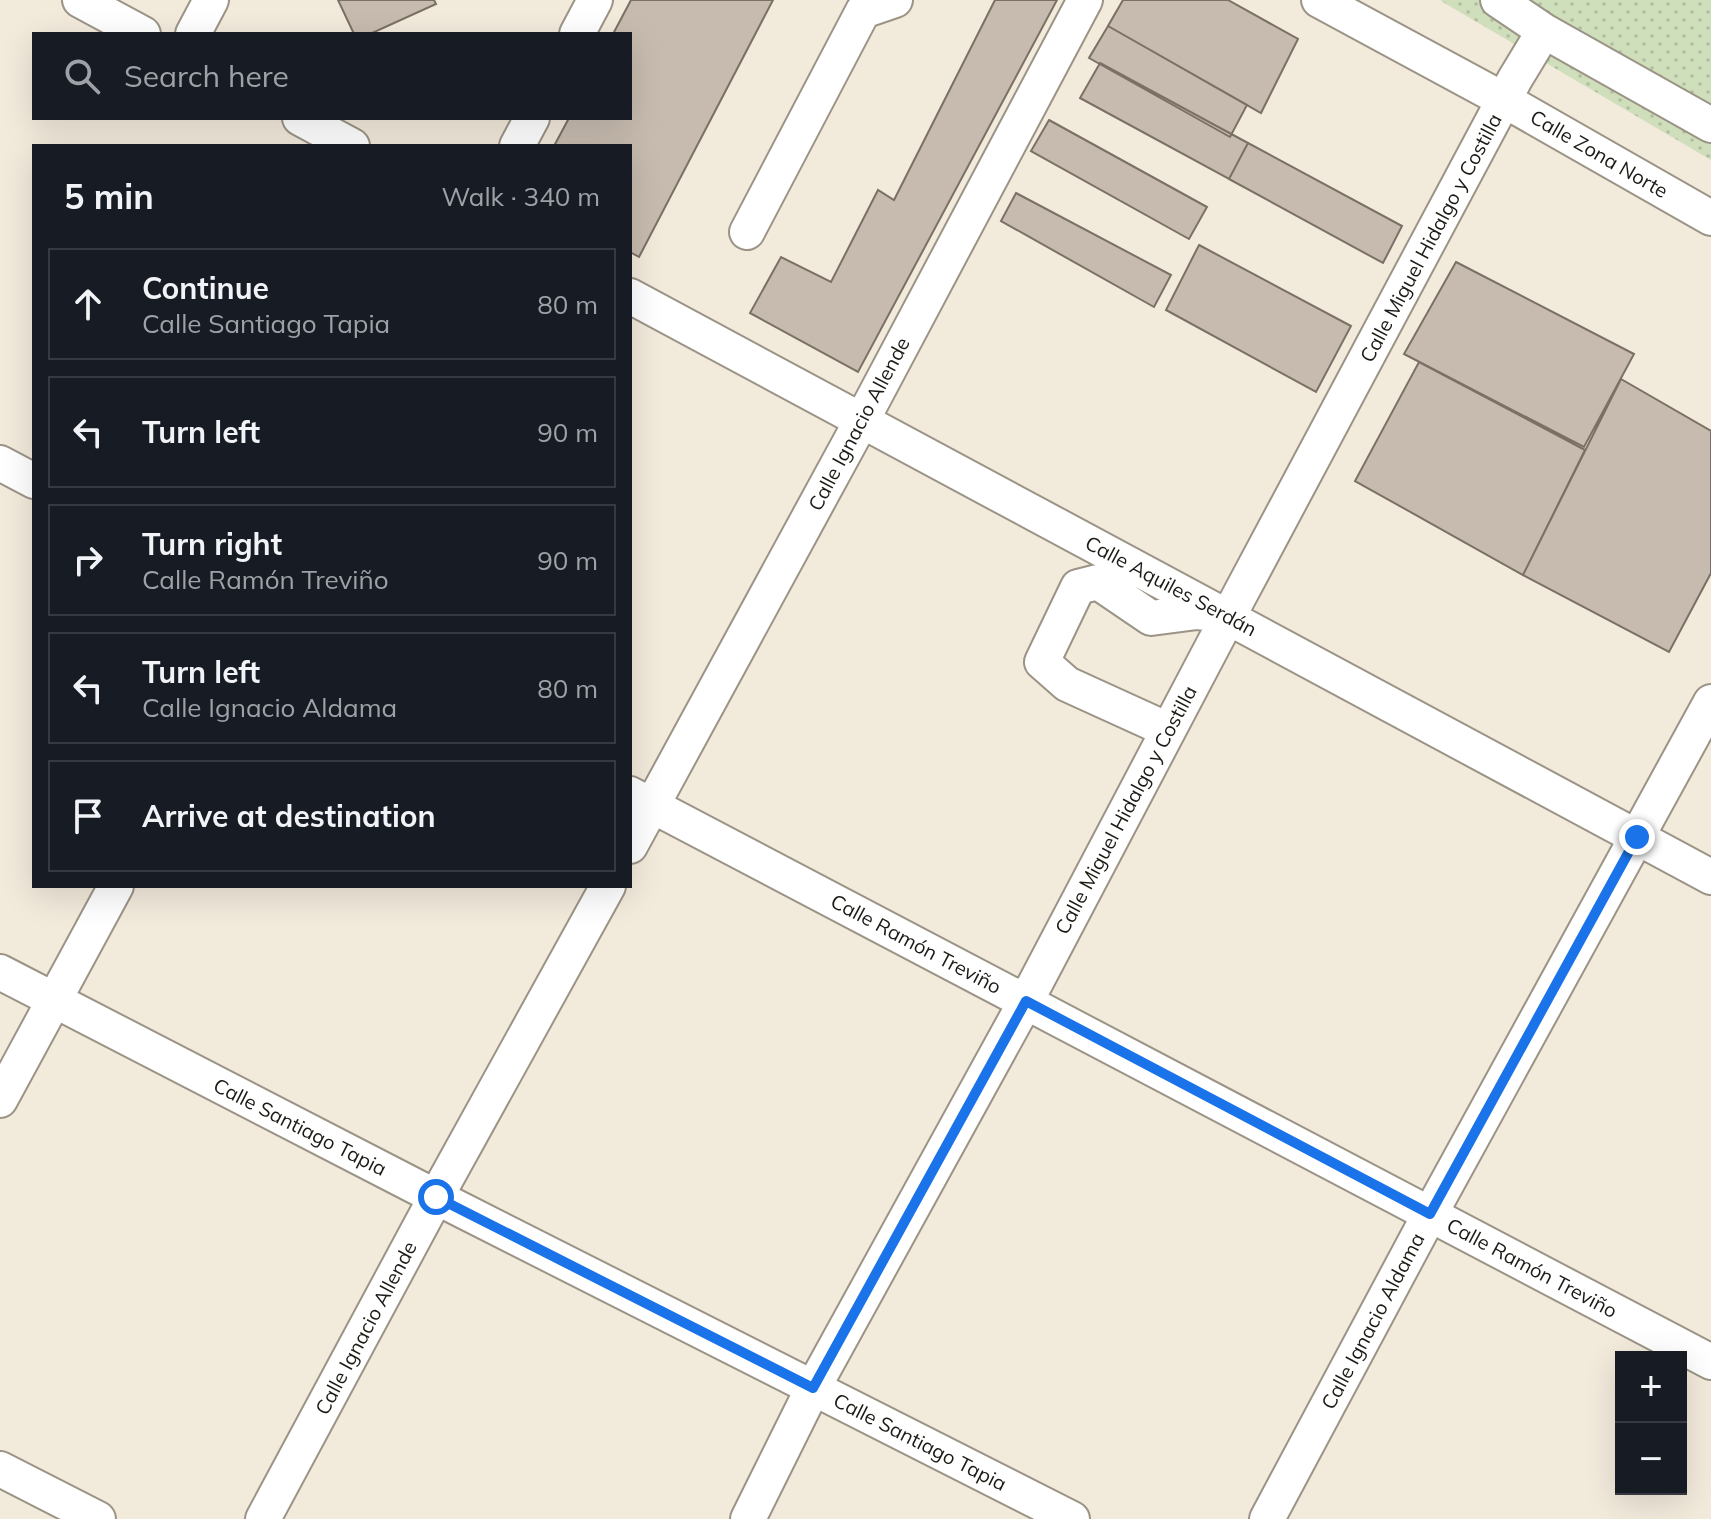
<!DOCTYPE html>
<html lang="en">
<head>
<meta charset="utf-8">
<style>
	body { margin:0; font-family:Mulish,sans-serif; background:#242831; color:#f1f3f6 }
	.controls { position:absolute; right:24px; bottom:24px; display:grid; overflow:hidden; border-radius:0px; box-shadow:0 8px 32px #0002 }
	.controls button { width:72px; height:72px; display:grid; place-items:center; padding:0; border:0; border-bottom:2px solid #363941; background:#171b24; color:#f1f3f6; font:40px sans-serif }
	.stop { position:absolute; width:24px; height:24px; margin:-18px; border:6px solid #1a73e8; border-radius:50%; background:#fff }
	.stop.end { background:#1a73e8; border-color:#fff; box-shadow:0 2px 8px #0008 }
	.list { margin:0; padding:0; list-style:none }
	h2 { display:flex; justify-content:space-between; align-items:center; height:104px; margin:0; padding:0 32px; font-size:34px }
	h2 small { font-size:26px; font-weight:400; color:#9ea1a6 }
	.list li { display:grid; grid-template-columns:52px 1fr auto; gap:24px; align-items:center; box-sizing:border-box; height:112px; margin:0 16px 16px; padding:0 16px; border:2px solid #363941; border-radius:0px }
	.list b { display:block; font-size:30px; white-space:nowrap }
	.list p { margin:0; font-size:26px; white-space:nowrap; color:#9ea1a6 }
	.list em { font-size:26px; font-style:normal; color:#9ea1a6 }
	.icon { flex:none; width:44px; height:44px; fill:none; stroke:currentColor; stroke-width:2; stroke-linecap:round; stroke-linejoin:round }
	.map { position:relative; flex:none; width:1711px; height:1519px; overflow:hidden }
	.search { position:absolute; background:#171b24; box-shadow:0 8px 32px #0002; left:32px; top:32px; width:600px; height:88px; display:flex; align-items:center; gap:20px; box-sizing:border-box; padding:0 28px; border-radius:0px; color:#9ea1a6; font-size:30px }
	.panel { position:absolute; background:#171b24; box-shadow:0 8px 32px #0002; left:32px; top:144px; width:600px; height:744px; border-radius:0px }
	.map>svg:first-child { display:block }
</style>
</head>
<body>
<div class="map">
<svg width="1711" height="1519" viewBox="0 0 1711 1519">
	<defs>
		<pattern id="green-dots" width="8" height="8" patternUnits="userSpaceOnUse" patternTransform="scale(2)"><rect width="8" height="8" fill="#cfdebb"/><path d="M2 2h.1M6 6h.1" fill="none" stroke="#b1bea0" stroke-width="1.8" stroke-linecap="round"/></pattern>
	</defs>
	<rect width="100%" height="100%" fill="#f2eadb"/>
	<path fill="url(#green-dots)" d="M1442 0H1711V160L1441 1Z"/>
	<path fill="#c7bbaf" stroke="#7b7065" stroke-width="2" d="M338 0H434L436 4 370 34H354Z
		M631 0H773L639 257 630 252V146H554L569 118H630V34H613Z
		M995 0H1057L858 372 750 313 781 257 831 282 878 190 894 200Z
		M1123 0H1228L1298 39 1261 113 1108 26Z
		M1108 26 1247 105 1230 137 1089 58Z
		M1100 63 1248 143 1229 179 1080 98Z
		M1049 120 1207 207 1189 239 1031 151Z
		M1248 143 1402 226 1383 263 1229 179Z
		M1016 193 1171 275 1154 307 1001 221Z
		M1199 245 1351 326 1316 392 1166 310Z
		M1456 262 1634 354 1584 447 1404 354Z
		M1419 362 1585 450 1523 575 1355 481Z
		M1621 379 1711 431V573L1669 652 1523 575Z"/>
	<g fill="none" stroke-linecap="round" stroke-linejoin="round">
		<g stroke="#9b9486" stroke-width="38">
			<path id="minor" d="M80 0 143 34
				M1319 0 1504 100 1711 218
				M1498 0 1544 31 1711 125
				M193 34 211 0
				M577 34 595 0
				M300 118 352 146
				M517 146 532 118
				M747 232 863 11 895 0
				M630 296 1711 877
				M0 463 34 481
				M1168 730 1067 684 1042 662 1078 587 1098 582 1151 618 1197 612 1219 615
				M630 794 1711 1362
				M630 846 862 420 1085 0
				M0 972 436 1197 1072 1519
				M0 1100 116 886
				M0 1469 98 1519
				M263 1519 436 1197 608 886
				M748 1519 813 1388 1026 1001 1228 617 1515 79 1544 31
				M1267 1519 1430 1214 1711 702"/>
		</g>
		<use href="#minor" stroke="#fff" stroke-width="34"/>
	</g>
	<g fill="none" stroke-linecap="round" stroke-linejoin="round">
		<path stroke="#1a73e8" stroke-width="10" d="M436 1197 813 1388 1026 1001 1430 1214 1637 837"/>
	</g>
	<g text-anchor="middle" stroke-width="7" stroke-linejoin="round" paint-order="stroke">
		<g font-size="20" fill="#1c1a14" stroke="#fff">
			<text transform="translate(1599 154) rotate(30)" y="7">Calle Zona Norte</text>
			<text transform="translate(1431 238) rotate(-62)" y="7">Calle Miguel Hidalgo y Costilla</text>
			<text transform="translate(859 424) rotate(-62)" y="7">Calle Ignacio Allende</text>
			<text transform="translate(1171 586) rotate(28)" y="7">Calle Aquiles Serdán</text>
			<text transform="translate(1126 810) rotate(-62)" y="7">Calle Miguel Hidalgo y Costilla</text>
			<text transform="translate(916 944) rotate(28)" y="7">Calle Ramón Treviño</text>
			<text transform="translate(300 1127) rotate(27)" y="7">Calle Santiago Tapia</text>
			<text transform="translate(1532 1268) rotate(28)" y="7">Calle Ramón Treviño</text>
			<text transform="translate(1373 1321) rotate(-62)" y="7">Calle Ignacio Aldama</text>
			<text transform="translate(366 1328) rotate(-62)" y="7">Calle Ignacio Allende</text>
			<text transform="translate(920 1442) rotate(27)" y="7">Calle Santiago Tapia</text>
		</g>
	</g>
</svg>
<div class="controls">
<button>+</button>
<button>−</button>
</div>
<div class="stop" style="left:436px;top:1197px"></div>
<div class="stop end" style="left:1637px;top:837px"></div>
<div class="search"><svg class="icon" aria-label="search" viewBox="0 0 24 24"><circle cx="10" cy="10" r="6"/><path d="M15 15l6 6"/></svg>Search here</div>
<section class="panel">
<h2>5 min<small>Walk · 340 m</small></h2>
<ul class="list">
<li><svg class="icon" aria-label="ahead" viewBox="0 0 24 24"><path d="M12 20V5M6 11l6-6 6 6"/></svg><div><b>Continue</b><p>Calle Santiago Tapia</p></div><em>80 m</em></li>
<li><svg class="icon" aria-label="left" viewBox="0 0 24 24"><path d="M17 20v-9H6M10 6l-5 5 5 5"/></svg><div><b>Turn left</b></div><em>90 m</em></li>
<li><svg class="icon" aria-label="right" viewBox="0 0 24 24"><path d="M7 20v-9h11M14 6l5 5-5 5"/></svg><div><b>Turn right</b><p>Calle Ramón Treviño</p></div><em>90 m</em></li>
<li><svg class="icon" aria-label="left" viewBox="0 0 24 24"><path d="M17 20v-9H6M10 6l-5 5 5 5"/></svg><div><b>Turn left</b><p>Calle Ignacio Aldama</p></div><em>80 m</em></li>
<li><svg class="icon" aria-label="arrive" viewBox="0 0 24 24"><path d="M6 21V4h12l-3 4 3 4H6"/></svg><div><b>Arrive at destination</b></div></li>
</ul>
</section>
</div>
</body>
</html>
